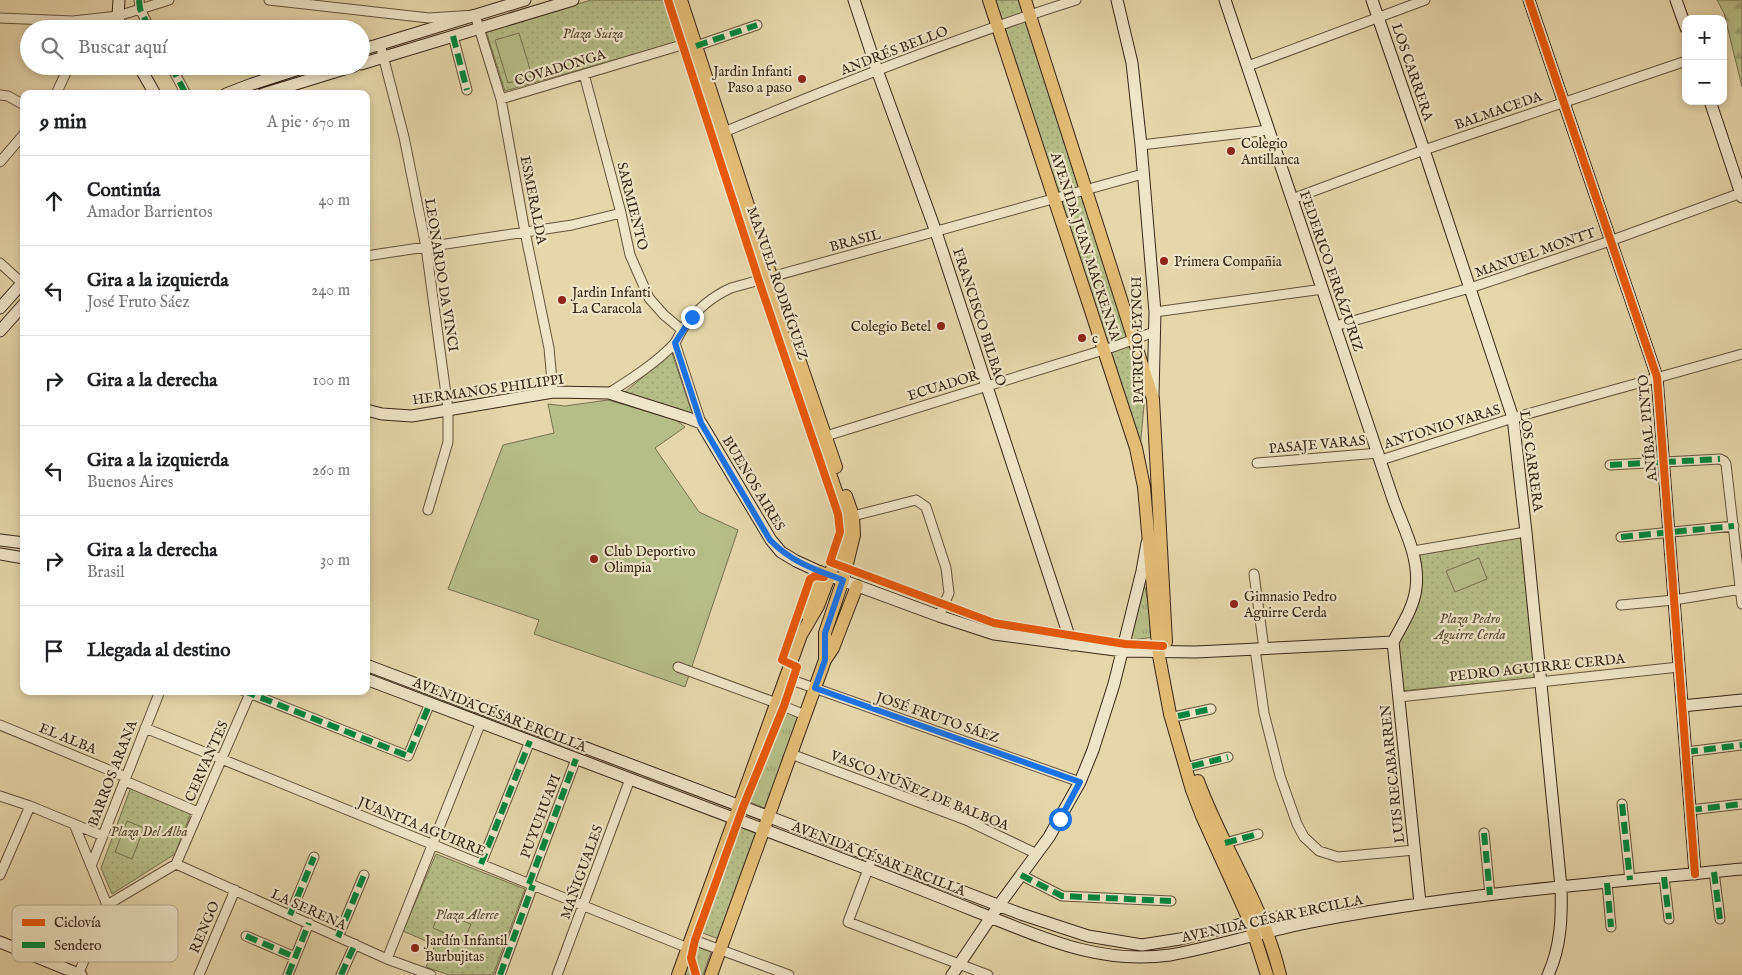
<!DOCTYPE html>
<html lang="es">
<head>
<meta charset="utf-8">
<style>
	body { margin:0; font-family:"IM FELL English",serif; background:#f2f2f2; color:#202124 }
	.controls { position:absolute; right:15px; top:15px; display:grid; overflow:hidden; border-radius:10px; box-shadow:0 2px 8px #0003 }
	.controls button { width:45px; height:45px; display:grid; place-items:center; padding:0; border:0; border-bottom:1px solid #e0e0e0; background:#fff; color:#202124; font:25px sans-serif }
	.stop { position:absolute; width:15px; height:15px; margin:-11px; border:4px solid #1a73e8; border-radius:50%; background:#fff }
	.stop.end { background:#1a73e8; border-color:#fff; box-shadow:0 1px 5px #0008 }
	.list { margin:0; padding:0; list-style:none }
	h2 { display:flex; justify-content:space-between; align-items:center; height:65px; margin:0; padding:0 20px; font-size:21px }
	h2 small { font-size:16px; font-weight:400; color:#757577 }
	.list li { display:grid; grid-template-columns:32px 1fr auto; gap:15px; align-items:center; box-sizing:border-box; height:90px; padding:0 20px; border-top:1px solid #e0e0e0 }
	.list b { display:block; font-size:19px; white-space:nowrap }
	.list p { margin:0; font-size:16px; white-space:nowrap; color:#757577 }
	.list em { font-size:16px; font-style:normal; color:#757577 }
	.icon { flex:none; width:28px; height:28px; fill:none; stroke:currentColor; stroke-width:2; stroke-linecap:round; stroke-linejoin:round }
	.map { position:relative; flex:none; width:1742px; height:975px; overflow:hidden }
	.search { position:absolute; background:#fff; box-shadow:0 2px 8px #0003; left:20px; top:20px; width:350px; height:55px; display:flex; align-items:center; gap:12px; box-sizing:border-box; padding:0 18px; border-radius:28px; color:#757577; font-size:19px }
	.panel { position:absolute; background:#fff; box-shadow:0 2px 8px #0003; left:20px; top:90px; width:350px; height:605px; border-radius:10px }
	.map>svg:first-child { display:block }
</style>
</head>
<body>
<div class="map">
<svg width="1742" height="975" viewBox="0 0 1742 975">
	<defs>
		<pattern id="grass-tufts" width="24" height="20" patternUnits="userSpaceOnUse" patternTransform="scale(1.25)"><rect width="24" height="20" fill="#b6be87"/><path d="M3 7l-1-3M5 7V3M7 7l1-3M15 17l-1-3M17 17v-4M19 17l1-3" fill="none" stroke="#9da374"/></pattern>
		<pattern id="forest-firs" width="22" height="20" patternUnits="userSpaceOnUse" patternTransform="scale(1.25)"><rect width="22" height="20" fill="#b6be87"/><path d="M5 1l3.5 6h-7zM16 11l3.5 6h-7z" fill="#9da374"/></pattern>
		<pattern id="park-dots" width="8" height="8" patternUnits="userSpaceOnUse" patternTransform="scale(1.25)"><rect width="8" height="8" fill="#b6be87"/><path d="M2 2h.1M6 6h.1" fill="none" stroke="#9da374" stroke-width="1.8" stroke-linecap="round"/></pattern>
	</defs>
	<rect width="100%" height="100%" fill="#e6d7aa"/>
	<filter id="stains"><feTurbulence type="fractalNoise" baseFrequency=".004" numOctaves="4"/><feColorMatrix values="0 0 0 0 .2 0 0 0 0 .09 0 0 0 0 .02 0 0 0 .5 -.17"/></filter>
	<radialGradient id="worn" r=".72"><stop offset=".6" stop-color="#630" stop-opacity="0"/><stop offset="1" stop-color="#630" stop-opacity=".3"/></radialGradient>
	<path fill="url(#grass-tufts)" stroke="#777250" d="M1145 587 1155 637 1131 640 1139 593Z
		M780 708 800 715 767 809 747 801Z
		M692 945 711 952 703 975H682Z"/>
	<path fill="url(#forest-firs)" stroke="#777250" d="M1717 0H1742V87L1724 13Z"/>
	<path fill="url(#park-dots)" stroke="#777250" d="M591 0H663L677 42 505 91 486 31Z
		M990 0H1021L1146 384 1140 449Z
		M672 353 693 416 625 392Z
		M1521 537 1535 678 1400 691 1396 643 1412 611 1416 554Z
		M131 787 191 813 175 854 112 894 101 868Z
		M735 824 757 832 719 939 697 931Z
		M436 854 525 889 493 975H449L426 967 435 945 403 931Z"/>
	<path fill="#b6be87" stroke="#777250" d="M519 33 532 76 508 83 495 40Z
		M608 400 676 420 685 427 655 448 699 512 738 530 685 687 534 634 539 620 448 589 503 445 554 433 548 404 565 406Z
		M1479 558 1487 579 1455 592 1446 571Z
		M127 821 144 828 132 859 115 852Z
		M439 912 471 924 464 941 433 928Z"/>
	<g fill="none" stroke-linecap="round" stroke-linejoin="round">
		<g stroke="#64523c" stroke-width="11">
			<path id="street" d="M139 0 140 9 150 29
				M269 0 429 18 475 15 501 99 525 232 549 348 553 392
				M0 18 73 21 118 16 169 0
				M453 36 467 90
				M380 44 404 137 426 247 448 409V442L428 510
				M696 46 757 25
				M171 66 186 94
				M1248 66 1425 0
				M584 74 621 213 630 255 649 298 664 315 682 330
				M56 94 69 66
				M0 95 8 96 24 105
				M501 99 685 44
				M724 132C840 84 956 38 1076 0
				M1141 145 1269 130
				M0 162 24 134
				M1292 199 1424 150 1686 61
				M366 256 572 225 621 213
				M0 263 22 283
				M1155 312 1323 289
				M1335 326 1470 288 1610 241 1741 193
				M675 343 701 423
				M609 393C631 379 656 363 674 344 678 339 680 332 684 327 697 309 711 297 731 288L1143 174
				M826 436 1113 347 1154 332
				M1381 460 1513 418 1742 354
				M1257 463 1379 453
				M1610 465 1720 459 1724 461 1726 464 1742 604
				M853 516 916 500 926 507 946 568 949 593 939 616
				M1621 537 1734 526
				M1413 551 1526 532
				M1254 574 1264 649
				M1621 605 1674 600 1742 589
				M1255 649 1264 713 1280 776 1297 824 1304 837 1319 851 1338 857 1415 850
				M678 667 771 701 805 715
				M786 678 1080 782
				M244 691 408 756 430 703
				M1399 697 1679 667
				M1178 716 1211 709
				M0 725 126 777
				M145 728 688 948
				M1686 752 1742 745
				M791 754 966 820 1037 854
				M1192 766 1228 757
				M125 781 198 812
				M0 796 30 806 103 836
				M1622 804 1630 880
				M1690 810 1742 804
				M74 824 107 905
				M1484 833 1490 895
				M1225 843 1258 834
				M176 864 387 959 431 975
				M481 864 530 741
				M870 864 848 922 988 975
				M91 866 160 691
				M1714 872 1720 919
				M0 875 30 806
				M1021 875 1062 896 1171 901
				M1664 877 1669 919
				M1607 883 1611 927
				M529 884 576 759
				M290 915 314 857
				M246 936 295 957
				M338 937 364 875
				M691 939 789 975
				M387 959 481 722
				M78 975 107 905 176 864 251 691
				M199 975 235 890
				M288 975 309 923
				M341 975 355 944
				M500 975 533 885
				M557 975 630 779"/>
		</g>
		<g stroke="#382518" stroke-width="13">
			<path id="secondary" d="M119 0 118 16 120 29
				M854 0 877 70 936 232 1072 645
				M1117 0 1132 63 1141 145 1155 312 1153 395
				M1225 0 1393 499C1403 527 1420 557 1416 588 1414 607 1402 625 1393 642
				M1372 0 1424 150 1513 418 1526 532 1561 887C1562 917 1561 947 1548 975
				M1529 0 1657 377 1695 874
				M1676 0 1686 28
				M361 50 525 0
				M361 64 573 0
				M139 66 155 94
				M226 94 252 84 308 66
				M263 94 354 66
				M1710 101 1742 197
				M0 308 24 281
				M0 331 24 304
				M366 410 382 414 412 416 553 392 609 393 688 418 701 423 771 540 781 552 796 561 820 572 939 616 994 634 1123 651 1196 652 1393 642
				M0 540 24 543
				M0 554 24 558
				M1393 642 1420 903
				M366 665 780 821 1021 914 1088 936 1142 945 1180 939 1262 919 1328 911
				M366 679C528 741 690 802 852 863 895 879 938 896 980 913 1043 938 1100 965 1170 955 1221 946 1270 929 1321 920 1460 894 1601 883 1742 869
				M1682 706 1742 700
				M0 942 81 975
				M952 975 999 905 1049 837 1080 782 1093 750 1114 684 1142 571 1147 543"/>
		</g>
		<g stroke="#382518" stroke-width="14">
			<path id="primary" d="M670 0 842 509 844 521V537L818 606 801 635 678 975
				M681 0 770 273
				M989 0 1136 448 1144 487 1159 656 1170 714 1192 790 1202 816 1250 922 1267 975
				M1025 0 1153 399 1166 642
				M799 359 836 467
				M807 615 820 572
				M825 660 833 648 857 586
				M1198 781C1222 847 1264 906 1280 975
				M711 975 825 660V633L843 580 854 535 853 516 846 496"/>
		</g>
		<use href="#street" stroke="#efe5c8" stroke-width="9"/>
		<use href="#secondary" stroke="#efe5c8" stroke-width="11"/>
		<use href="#primary" stroke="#e3bc75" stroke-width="12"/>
		<path stroke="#00873e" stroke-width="6" stroke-dasharray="12 6" stroke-linecap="butt" d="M139 0 140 9 150 29
			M453 36 467 90
			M696 46 757 25
			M171 66 186 94
			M1610 465 1720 459
			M1621 537 1734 526
			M244 691 408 756 430 703
			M1178 716 1211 709
			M1686 752 1742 745
			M1192 766 1228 757
			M1622 804 1630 880
			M1690 810 1742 804
			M1484 833 1490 895
			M1225 843 1258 834
			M481 864 530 741
			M1714 872 1720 919
			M1021 875 1062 896 1171 901
			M1664 877 1669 919
			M1607 883 1611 927
			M529 884 576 759
			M290 915 314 857
			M246 936 295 957
			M338 937 364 875
			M288 975 309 923
			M341 975 355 944
			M500 975 533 885"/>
		<g stroke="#efe5c8" stroke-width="11">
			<path id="cycleway" d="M668 0 759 281 838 514 840 532 830 562 994 623 1125 644 1163 646
				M1529 0 1657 377 1695 874
				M696 975 691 958 695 940 743 807 784 706 797 667 782 660 810 579 815 576 824 577"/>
		</g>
		<use href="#cycleway" stroke="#e8590c" stroke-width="8"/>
	</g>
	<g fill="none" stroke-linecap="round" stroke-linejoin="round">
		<path stroke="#1a73e8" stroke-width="6" d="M692 317 675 343 701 423 770 540C791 562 816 570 843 580L825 633V660L815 688 1080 782 1060 819"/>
	</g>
	<g fill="#8f2418" stroke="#efe5c8" stroke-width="2">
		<circle cx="802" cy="79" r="5"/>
		<circle cx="1231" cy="151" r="5"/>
		<circle cx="1164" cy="261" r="5"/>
		<circle cx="562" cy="300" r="5"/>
		<circle cx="941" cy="326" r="5"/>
		<circle cx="1082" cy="338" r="5"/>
		<circle cx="594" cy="559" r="5"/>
		<circle cx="1234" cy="604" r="5"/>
		<circle cx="415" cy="948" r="5"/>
	</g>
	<g text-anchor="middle" stroke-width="4.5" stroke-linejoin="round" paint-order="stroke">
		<g font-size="14" font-style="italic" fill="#584b34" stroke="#efe5c8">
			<text x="593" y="38">Plaza Suiza</text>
			<text x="1470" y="623">Plaza Pedro<tspan x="1470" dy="16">Aguirre Cerda</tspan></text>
			<text x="149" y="836">Plaza Del Alba</text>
			<text x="467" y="919">Plaza Alerce</text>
		</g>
		<g font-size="14" fill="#382518" stroke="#efe5c8">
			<text transform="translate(894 50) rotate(-21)" y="5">ANDRÉS BELLO</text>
			<text transform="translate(560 67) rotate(-17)" y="5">COVADONGA</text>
			<text transform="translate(1413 72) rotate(71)" y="5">LOS CARRERA</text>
			<text transform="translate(1498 110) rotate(-19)" y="5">BALMACEDA</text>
			<text transform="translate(534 200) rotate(79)" y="5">ESMERALDA</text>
			<text transform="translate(633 206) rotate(76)" y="5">SARMIENTO</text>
			<text transform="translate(855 240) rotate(-15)" y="5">BRASIL</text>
			<text transform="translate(1086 246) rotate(72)" y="5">AVENIDA JUAN MACKENNA</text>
			<text transform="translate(1535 252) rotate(-19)" y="5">MANUEL MONTT</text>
			<text transform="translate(1332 271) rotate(71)" y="5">FEDERICO ERRÁZURIZ</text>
			<text transform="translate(442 275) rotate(81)" y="5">LEONARDO DA VINCI</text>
			<text transform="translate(778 283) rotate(71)" y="5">MANUEL RODRÍGUEZ</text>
			<text transform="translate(980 317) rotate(72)" y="5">FRANCISCO BILBAO</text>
			<text transform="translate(1137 340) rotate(-91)" y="5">PATRICIO LYNCH</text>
			<text transform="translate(943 385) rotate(-17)" y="5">ECUADOR</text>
			<text transform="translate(488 389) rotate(-8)" y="5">HERMANOS PHILIPPI</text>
			<text transform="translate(1442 426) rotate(-17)" y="5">ANTONIO VARAS</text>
			<text transform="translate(1647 428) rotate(-95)" y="5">ANÍBAL PINTO</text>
			<text transform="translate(1317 444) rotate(-5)" y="5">PASAJE VARAS</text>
			<text transform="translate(1532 461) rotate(82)" y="5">LOS CARRERA</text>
			<text transform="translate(754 483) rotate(59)" y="5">BUENOS AIRES</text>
			<text transform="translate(1537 667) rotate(-6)" y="5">PEDRO AGUIRRE CERDA</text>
			<text transform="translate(500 714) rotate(21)" y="5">AVENIDA CÉSAR ERCILLA</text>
			<text transform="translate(938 717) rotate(19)" y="5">JOSÉ FRUTO SÁEZ</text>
			<text transform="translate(68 738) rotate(22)" y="5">EL ALBA</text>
			<text transform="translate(206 761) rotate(-66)" y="5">CERVANTES</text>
			<text transform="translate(112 773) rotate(-69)" y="5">BARROS ARANA</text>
			<text transform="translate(1392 774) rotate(-96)" y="5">LUIS RECABARREN</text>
			<text transform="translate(920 790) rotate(22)" y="5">VASCO NÚÑEZ DE BALBOA</text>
			<text transform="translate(540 816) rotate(-69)" y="5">PUYUHUAPI</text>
			<text transform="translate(422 826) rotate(22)" y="5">JUANITA AGUIRRE</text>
			<text transform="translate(879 858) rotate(21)" y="5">AVENIDA CÉSAR ERCILLA</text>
			<text transform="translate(581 872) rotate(-70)" y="5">MAÑIGUALES</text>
			<text transform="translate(309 909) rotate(24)" y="5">LA SERENA</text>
			<text transform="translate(1272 918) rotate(-12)" y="5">AVENIDA CÉSAR ERCILLA</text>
			<text transform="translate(204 927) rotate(-67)" y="5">RENGO</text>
		</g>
		<g font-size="14" fill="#382518" stroke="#efe5c8" text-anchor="start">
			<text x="792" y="76" text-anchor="end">Jardin Infanti<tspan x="792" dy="16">Paso a paso</tspan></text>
			<text x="1241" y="148">Colegio<tspan x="1241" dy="16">Antillanca</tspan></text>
			<text x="1174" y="266">Primera Compañia</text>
			<text x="572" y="297">Jardin Infanti<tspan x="572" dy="16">La Caracola</tspan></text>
			<text x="931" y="331" text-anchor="end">Colegio Betel</text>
			<text x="1092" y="343">c</text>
			<text x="604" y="556">Club Deportivo<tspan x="604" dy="16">Olimpia</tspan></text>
			<text x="1244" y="601">Gimnasio Pedro<tspan x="1244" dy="16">Aguirre Cerda</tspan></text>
			<text x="425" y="945">Jardín Infantil<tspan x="425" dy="16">Burbujitas</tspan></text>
		</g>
	</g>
	<rect x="12" y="905" width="166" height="57" rx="8" fill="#efe5c8" stroke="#b8ab93" stroke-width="1"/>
	<rect x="22" y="919" width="23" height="7" fill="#e8590c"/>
	<rect x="22" y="942" width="23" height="6" fill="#00873e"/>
	<g font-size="14" fill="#382518">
		<text x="54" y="927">Ciclovía</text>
		<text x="54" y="950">Sendero</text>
	</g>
	<rect width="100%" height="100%" filter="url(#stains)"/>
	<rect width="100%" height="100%" fill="url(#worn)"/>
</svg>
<div class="controls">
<button>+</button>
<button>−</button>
</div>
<div class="stop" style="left:1060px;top:819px"></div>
<div class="stop end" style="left:692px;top:317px"></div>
<div class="search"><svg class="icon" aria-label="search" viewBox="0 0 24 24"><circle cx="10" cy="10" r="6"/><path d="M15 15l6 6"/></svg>Buscar aquí</div>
<section class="panel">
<h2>9 min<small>A pie · 670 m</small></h2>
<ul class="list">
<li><svg class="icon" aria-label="ahead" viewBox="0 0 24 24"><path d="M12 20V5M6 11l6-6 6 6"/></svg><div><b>Continúa</b><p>Amador Barrientos</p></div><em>40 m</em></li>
<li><svg class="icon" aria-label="left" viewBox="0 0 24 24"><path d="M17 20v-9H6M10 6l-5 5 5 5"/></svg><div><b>Gira a la izquierda</b><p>José Fruto Sáez</p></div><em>240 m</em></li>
<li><svg class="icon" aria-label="right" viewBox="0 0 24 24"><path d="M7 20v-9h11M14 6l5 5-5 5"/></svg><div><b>Gira a la derecha</b></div><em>100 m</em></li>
<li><svg class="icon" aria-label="left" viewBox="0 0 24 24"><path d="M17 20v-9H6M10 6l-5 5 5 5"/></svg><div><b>Gira a la izquierda</b><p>Buenos Aires</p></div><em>260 m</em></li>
<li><svg class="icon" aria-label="right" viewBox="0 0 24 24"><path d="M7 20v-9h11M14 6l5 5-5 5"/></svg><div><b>Gira a la derecha</b><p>Brasil</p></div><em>30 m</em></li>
<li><svg class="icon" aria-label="arrive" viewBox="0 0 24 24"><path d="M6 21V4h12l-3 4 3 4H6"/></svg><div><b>Llegada al destino</b></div></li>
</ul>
</section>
</div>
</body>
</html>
